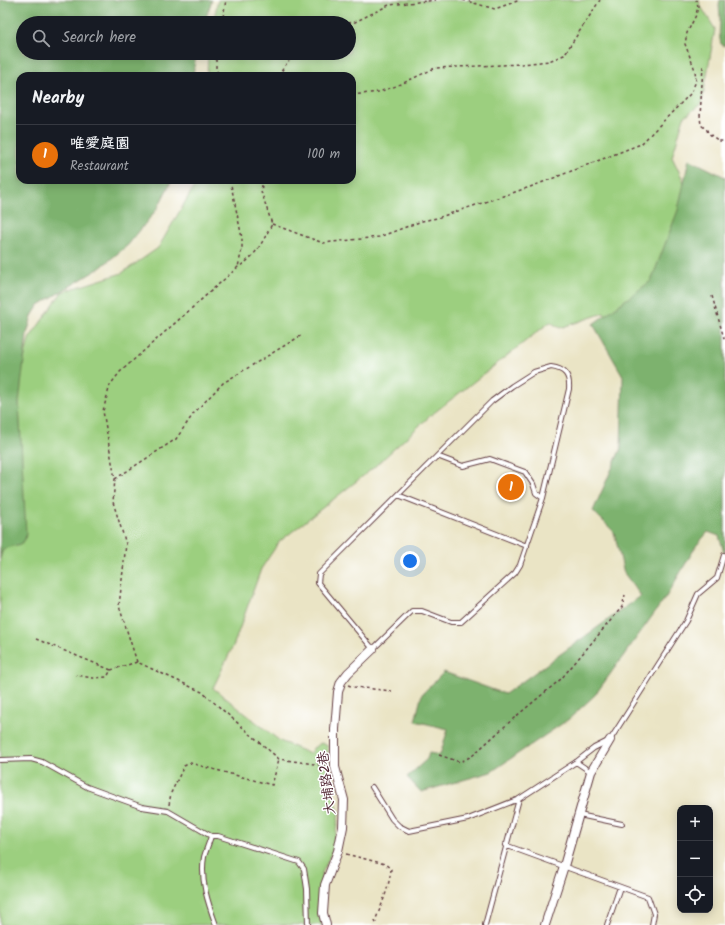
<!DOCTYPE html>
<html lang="en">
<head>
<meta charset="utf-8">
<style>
	body { margin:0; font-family:Kalam,"LXGW WenKai TC",sans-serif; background:#242831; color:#f1f3f6 }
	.controls { position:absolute; right:12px; bottom:12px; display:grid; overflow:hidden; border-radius:8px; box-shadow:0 2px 10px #0003 }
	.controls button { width:36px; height:36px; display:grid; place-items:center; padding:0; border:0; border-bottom:1px solid #363941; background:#171b24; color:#f1f3f6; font:20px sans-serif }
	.you { position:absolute; left:410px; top:561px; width:14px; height:14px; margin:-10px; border:3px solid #fff; border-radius:50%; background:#1a73e8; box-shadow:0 0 0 6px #1a73e833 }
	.badge { display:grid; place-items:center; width:26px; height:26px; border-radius:50%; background:#0b8043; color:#fff; font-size:13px; font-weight:700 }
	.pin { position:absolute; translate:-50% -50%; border:2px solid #fff; box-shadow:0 1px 4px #0006 }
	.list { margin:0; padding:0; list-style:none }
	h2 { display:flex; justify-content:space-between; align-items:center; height:52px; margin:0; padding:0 16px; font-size:17px }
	h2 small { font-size:13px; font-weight:400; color:#9ea1a6 }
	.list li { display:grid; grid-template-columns:26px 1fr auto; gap:12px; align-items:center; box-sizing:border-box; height:60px; padding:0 16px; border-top:1px solid #363941 }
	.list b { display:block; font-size:15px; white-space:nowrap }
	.list p { margin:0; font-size:13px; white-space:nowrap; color:#9ea1a6 }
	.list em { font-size:13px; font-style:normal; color:#9ea1a6 }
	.icon { flex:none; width:22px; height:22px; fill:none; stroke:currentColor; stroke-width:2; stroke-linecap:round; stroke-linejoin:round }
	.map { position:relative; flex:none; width:725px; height:925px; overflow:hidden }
	.search { position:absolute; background:#171b24; box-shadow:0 2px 10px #0003; left:16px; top:16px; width:340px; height:44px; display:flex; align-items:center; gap:10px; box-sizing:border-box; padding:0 14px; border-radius:22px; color:#9ea1a6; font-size:15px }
	.panel { position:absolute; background:#171b24; box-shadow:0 2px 10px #0003; left:16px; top:72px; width:340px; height:112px; border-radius:12px }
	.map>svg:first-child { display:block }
</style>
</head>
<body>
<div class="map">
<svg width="725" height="925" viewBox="0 0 725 925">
	<rect width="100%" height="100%" fill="#fff"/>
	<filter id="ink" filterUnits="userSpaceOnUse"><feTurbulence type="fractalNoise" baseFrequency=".025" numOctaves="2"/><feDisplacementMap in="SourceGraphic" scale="8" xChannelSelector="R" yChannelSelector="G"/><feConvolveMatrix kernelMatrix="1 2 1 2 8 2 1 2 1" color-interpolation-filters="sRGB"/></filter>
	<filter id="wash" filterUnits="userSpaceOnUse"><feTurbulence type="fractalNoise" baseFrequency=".012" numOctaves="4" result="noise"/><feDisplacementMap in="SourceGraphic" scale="16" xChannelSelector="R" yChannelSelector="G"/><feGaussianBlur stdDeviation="0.9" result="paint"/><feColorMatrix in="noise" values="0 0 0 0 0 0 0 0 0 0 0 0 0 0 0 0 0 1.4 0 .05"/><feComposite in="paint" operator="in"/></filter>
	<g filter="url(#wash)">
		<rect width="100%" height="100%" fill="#eae4c5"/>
		<path fill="#9ccf7f" stroke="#737755" d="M218 0H699L700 5 715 29 702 103 684 117 672 157 685 184 688 238 616 332 604 313 560 328 550 322 430 416 372 469 279 542 261 569 234 644 213 688 280 741 310 754 313 748 321 743 328 746 327 767 339 813 333 850 322 873 319 910 322 925H0V552L17 388 29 339 62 292 122 273 158 248 198 180H352V76H207L208 53H349V23H213Z"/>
		<path fill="#7db26e" stroke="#64684c" d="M0 0H212L204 23H23V53H196L193 76H20V180H172L157 209 128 245 100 268 39 305 32 316 27 334 19 403 26 533 25 540 20 544 3 549 0 559Z
			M720 0H725V46L721 44C718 33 720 27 720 17 720 11 718 6 720 0Z
			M689 159 725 177V556L719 536 708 532 696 546 666 597 595 695 569 719 491 772 421 792 407 777 427 759 429 753 440 755 448 729 415 721 422 694 444 672 505 694 641 596 624 573 614 532 593 511 621 448 623 376 593 324 651 281 678 210Z"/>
	</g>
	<g filter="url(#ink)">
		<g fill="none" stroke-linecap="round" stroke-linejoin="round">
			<g stroke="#623d42" stroke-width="6">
				<path id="service" d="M551 367C565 369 570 375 569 389L543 498 520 565 515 573 461 622H451L422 611H412L373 649 318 583 319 574 492 401 512 386 534 372Z
					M437 456 463 466 490 459 525 472 533 484 536 493 543 498
					M398 495 527 546
					M0 760 31 759 42 762 87 787 142 807 168 811 211 836
					M576 762 591 772
					M372 787 392 819 399 826 409 831 468 819 519 799 576 762 594 748 610 740 686 621 698 594 717 578 724 555
					M579 815 622 824
					M505 845 648 897 654 914 652 925
					M216 925C208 903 200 880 204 857 206 850 209 843 211 836H218L299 862 304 869 307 889 308 925
					M485 925 519 799
					M607 925 620 887"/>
			</g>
			<g stroke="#623d42" stroke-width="10">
				<path id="minor" d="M326 925 323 913 325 885 338 851 343 827 344 800 335 767V729L338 692 341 682 348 673 373 649
					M545 925 564 866 591 772 610 740"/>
			</g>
			<path stroke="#623d42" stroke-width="1.5" stroke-dasharray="3 3" stroke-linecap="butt" d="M463 0 495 9 520 0
				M222 23 226 0
				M348 23 355 22 389 5 436 0
				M216 53V69L219 76
				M703 66 700 117 701 125 707 130 708 133 719 141H725
				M278 76 294 53
				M352 95 379 92 399 85 435 68 522 64 549 61 564 55 600 0
				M230 180 242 238V249L238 267
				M272 224 323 243 379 237 422 221 437 218 533 186 641 144 691 93 696 81 695 70 685 44 687 33 696 15 698 6 696 0
				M712 296 725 342
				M115 479 176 439 194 413 223 383 302 335
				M36 639 111 670 107 677 93 678 76 675
				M137 662 119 606 126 544 113 502 115 479 103 411 110 385 120 372 238 267C255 258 263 241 272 224L261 191 263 180
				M111 670 137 662 202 692 279 759 328 766
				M348 685 354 687 392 691
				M439 755 460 762 472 756 514 718 561 679 622 607 625 595
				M169 805 171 793 184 766 190 763 272 785 279 759
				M346 854 385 864 391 869C389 888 382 904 375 921L377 925"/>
			<use href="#service" stroke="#fff" stroke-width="4"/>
			<use href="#minor" stroke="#fff" stroke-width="8"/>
		</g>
	</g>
	<g text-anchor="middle" stroke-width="3" stroke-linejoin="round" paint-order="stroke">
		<g font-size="14" fill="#4a1f2b" stroke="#fff">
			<text transform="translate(326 783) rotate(-97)" y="5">大埔路2巷</text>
		</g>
	</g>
</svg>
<div class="controls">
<button>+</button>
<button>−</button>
<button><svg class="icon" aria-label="locate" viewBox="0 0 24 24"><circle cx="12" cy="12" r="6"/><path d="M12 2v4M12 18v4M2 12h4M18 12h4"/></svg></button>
</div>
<div class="you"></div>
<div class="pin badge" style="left:511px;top:487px;background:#e8710a">1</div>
<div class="search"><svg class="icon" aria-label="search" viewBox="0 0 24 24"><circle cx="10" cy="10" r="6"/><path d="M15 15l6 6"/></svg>Search here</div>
<section class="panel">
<h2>Nearby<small></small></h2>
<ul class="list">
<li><span class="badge" style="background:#e8710a">1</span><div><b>唯愛庭園</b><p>Restaurant</p></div><em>100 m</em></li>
</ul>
</section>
</div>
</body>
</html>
